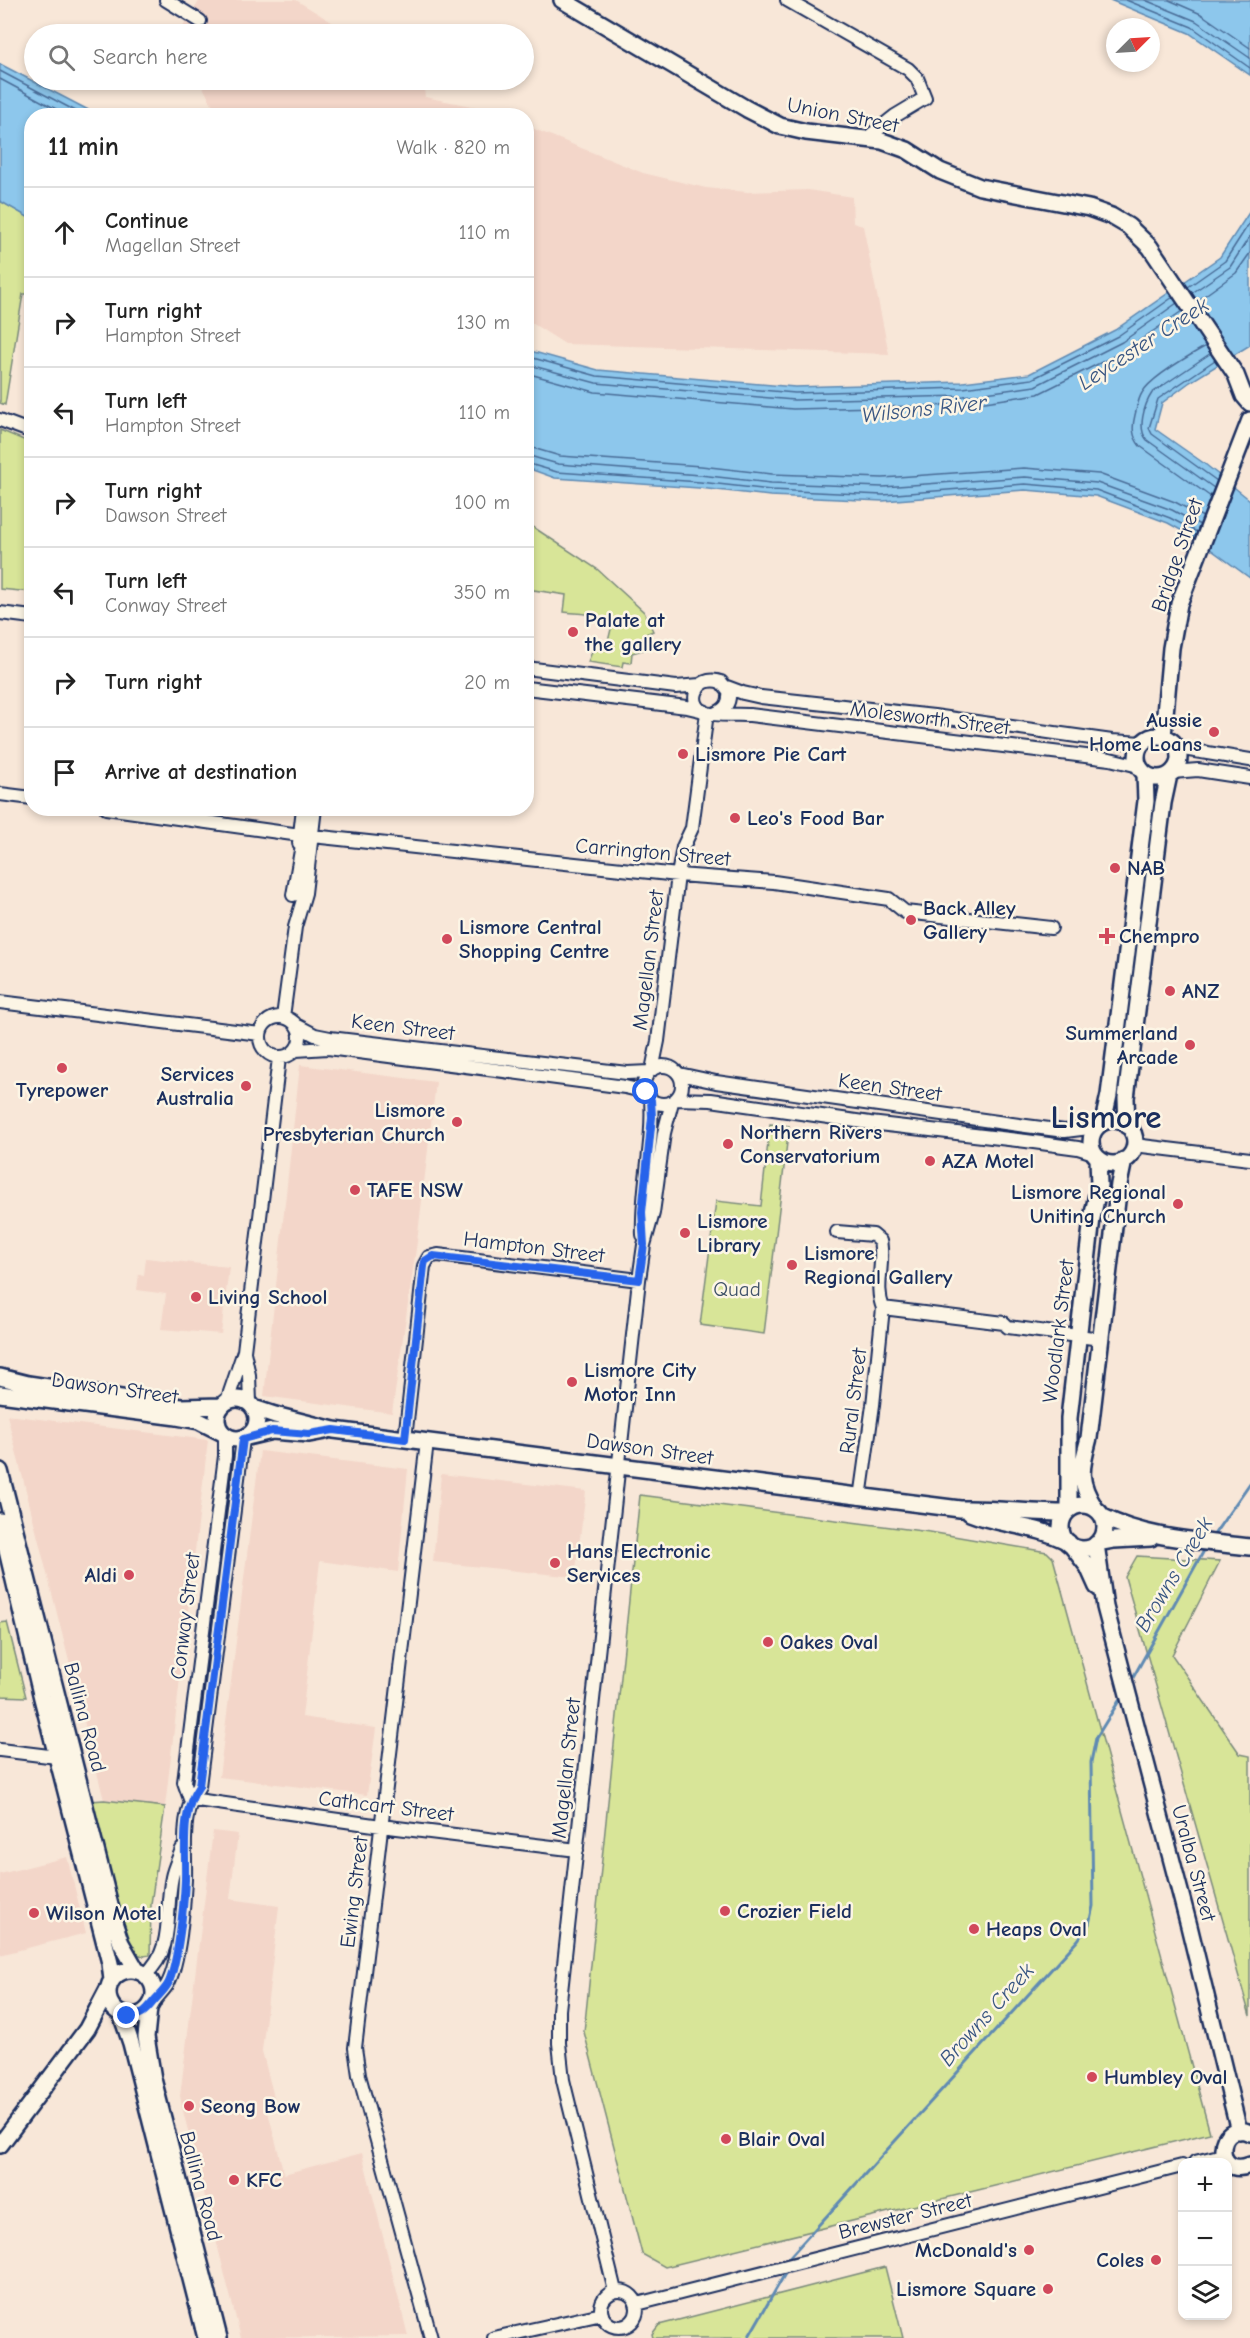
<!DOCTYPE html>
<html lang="en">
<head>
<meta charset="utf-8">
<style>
	body { margin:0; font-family:"Comic Neue",sans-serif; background:#f6f6f6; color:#222 }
	.controls { position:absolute; right:18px; bottom:18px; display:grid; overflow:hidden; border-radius:12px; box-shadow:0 3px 9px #0003 }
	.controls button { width:54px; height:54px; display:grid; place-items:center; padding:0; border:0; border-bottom:2px solid #e0e0e0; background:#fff; color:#222; font:30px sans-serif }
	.compass { position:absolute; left:1106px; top:18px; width:54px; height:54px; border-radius:50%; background:#fff; box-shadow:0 3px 9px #0003; rotate:66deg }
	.stop { position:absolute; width:18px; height:18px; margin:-14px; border:4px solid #2563eb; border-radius:50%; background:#fff }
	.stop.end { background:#2563eb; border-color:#fff; box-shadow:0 2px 6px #0008 }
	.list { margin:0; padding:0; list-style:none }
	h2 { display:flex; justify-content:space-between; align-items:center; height:78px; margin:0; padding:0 24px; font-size:26px }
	h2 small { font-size:20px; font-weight:400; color:#767676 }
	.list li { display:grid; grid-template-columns:39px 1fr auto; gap:18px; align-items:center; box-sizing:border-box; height:90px; padding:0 24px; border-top:2px solid #e0e0e0 }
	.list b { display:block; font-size:22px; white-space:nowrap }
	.list p { margin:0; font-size:20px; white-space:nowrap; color:#767676 }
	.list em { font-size:20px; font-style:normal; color:#767676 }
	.icon { flex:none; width:33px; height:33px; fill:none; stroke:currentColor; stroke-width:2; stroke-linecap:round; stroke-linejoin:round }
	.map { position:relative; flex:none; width:1250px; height:2338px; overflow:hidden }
	.search { position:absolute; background:#fff; box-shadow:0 3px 9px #0003; left:24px; top:24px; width:510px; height:66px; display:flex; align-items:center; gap:15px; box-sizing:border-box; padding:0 21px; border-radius:33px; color:#767676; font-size:22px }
	.panel { position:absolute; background:#fff; box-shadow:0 3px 9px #0003; left:24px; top:108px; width:510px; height:708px; border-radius:24px }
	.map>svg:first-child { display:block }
</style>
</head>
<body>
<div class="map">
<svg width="1250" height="2338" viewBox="0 0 1250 2338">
	<rect width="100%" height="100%" fill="#f8e7d8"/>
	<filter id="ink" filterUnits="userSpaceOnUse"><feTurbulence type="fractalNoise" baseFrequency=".0167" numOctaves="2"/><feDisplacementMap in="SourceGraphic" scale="12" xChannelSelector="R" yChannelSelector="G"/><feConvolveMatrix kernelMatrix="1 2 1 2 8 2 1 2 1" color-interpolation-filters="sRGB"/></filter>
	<g filter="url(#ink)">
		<path fill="#f3d6c9" d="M200 0H296L351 34H178Z
			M199 80H423L425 97 481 108 500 115H218Z
			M527 126 643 173 706 188 747 192 808 190 852 197 853 223 863 226 889 354 565 344 527 320Z
			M300 1065 436 1082 417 1242 392 1413 264 1396Z
			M146 1258 229 1267 221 1334 161 1329 166 1294 137 1290 139 1274 144 1275Z
			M7 1415 208 1440 165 1807 104 1800Z
			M260 1451 408 1469 398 1572 320 1561 302 1717 376 1728 367 1795 219 1777Z
			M441 1474 586 1491 575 1577 433 1562Z
			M213 1831 238 1834 230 1899 279 1906 262 2051 277 2109 268 2112 284 2174 362 2153 408 2336 241 2338 184 2115 180 2096Z
			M67 1857 86 1933 0 1955V1874Z"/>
		<path fill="#d8e598" stroke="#7a8a7b" stroke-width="1.5" d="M0 201 32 219 31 294H23L5 405 0 403Z
			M0 430 31 443V592L0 589Z
			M527 523 597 569 644 612 653 631 646 634 644 638 646 649 632 653 631 663 623 662 622 667 588 662 593 649 606 650 612 625C603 612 578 614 564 612L566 595 527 589Z
			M770 1124 789 1126 764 1334 700 1325 716 1201 761 1206Z
			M640 1495 930 1532 1047 1552 1053 1558 1210 2133 665 2267 642 2254 584 2032Z
			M1137 1556 1220 1561 1172 1655 1240 1754 1250 1756V2016L1125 1577Z
			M7 1622 26 1697 0 1696V1623Z
			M104 1800 165 1807 151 1904 150 1955C145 1956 141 1957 137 1953 119 1934 99 1831 91 1801Z
			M885 2267 903 2338H653L652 2334 659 2325Z"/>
		<path fill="#8dc7ec" stroke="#5f8ab3" stroke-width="1.5" d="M1110 0H1250V75L1189 33Z
			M0 64 98 115 32 116 31 219 0 201Z
			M1250 211V345L1190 382 1162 403 1155 429 1205 464 1250 500V578L1195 538 1168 523 1096 496 1025 490 883 501 770 496 699 488 555 478 527 468V350L598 370 795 387 963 382 1029 374 1115 330 1220 257Z"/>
		<path fill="#f8e7d8" d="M1183 279 1235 357 1220 367 1168 290Z"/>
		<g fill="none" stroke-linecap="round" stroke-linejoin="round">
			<path stroke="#496c97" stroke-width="1.5" d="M1126 0 1192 27 1250 68
				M1145 0 1196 21 1250 58
				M1169 0 1201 14 1250 48
				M0 71 85 116
				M0 79 69 116
				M1188 287 1225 261 1250 222
				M1192 293 1230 267 1250 236
				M1197 301 1236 273 1250 253
				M1206 346C1190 355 1150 378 1142 393 1138 399 1137 408 1135 415 1132 427 1132 436 1140 446L1211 497
				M1211 353 1152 393C1144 405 1137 429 1147 440L1214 488
				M526 356 597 376 795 393 963 388 1032 379 1118 336 1173 297
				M1215 360 1158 399 1149 428 1152 434 1217 481
				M526 364 596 383 794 400 964 396 1035 386 1122 342 1177 303
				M526 373 595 392 793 409 965 405 1038 394 1126 350 1182 311
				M526 446 560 456 701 466 772 474 883 478 1024 468 1099 474 1175 502 1203 517
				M526 455 558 464 700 475 771 483 883 487 1025 477 1097 483 1172 510 1200 525
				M526 463 557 472 700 482 771 490 883 495 1025 484 1096 490 1170 518 1197 532"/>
			<path stroke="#5f8ab3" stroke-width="3" d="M1213 1536 1250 1483
				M1130 1683 1206 1547
				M784 2263 1078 1940 1089 1924 1093 1906 1091 1762 1096 1738 1122 1696
				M748 2338 786 2272 785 2269"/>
			<g stroke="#1b2f5e" stroke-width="16">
				<path id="minor" d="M166 0 200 21
					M787 0 908 69 917 78 925 98 895 116 866 139
					M0 420 32 432
					M0 613 32 617
					M526 668 676 687 700 685
					M727 687 743 693 761 697 934 716 1112 741 1142 743
					M526 688 687 707 704 711
					M716 713C726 709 730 703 729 692L721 682C696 673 685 706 707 713 716 716 739 714 750 715L1110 759 1139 766
					M1177 748 1250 760
					M1172 772 1198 770 1250 778
					M0 794 32 798
					M106 808 300 835
					M299 843 303 808
					M293 895 302 845 306 838 312 836 678 875 774 882 889 899 905 912 1051 928
					M0 1002 260 1034
					M260 1037a20 20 0 1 1 40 0a20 20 0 1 1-40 0Z
					M283 1017 295 927 305 893 315 808
					M298 1026 315 1035 330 1038 627 1073 649 1072
					M296 1050 328 1048 625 1087 646 1092
					M644 1085a19 19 0 1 1 38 0a19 19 0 1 1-38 0Z
					M652 1070 658 1041 678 875 683 847 692 828 707 713
					M679 1074 716 1082 1026 1126 1065 1131 1097 1127
					M676 1099 711 1100 870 1123 1026 1141 1078 1148 1094 1153
					M1134 1145 1250 1159
					M837 1232 873 1235 880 1241C885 1263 874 1286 883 1308L1004 1323 1008 1327 1101 1339
					M643 1235C641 1189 654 1145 651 1099
					M244 1352 249 1375 250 1403
					M227 1401 244 1351 279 1058
					M405 1439 424 1266 429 1257 438 1255 639 1280
					M427 1442 355 2048 359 2075 431 2338
					M860 1498 873 1405 883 1308
					M0 1750 57 1757
					M190 1799 381 1826 577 1850
					M190 1799 184 1782 225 1456V1436
					M145 1975C176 1947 164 1913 172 1877 174 1867 179 1858 182 1849
					M152 2003C157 1997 163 1991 167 1985 179 1965 184 1905 185 1880 186 1848 180 1813 199 1786L243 1439
					M1195 2162 1223 2155
					M601 2309a18 18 0 1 1 36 0a18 18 0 1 1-36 0Z
					M615 2291 563 2080 559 2043V2010L639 1280 644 1245 653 1213 664 1133 672 1102
					M637 2304 1182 2166
					M494 2338 602 2314"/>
			</g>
			<g stroke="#1b2f5e" stroke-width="20">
				<path id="major" d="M562 0 747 109 780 126 806 132 882 141 907 150 940 171 980 187 1089 208 1111 216 1128 226 1150 247 1236 375 1244 396 1250 403
					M1163 736 1171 648 1179 604 1250 420
					M1137 757a21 21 0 1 1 42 0a21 21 0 1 1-42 0Z
					M1091 1142a22 22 0 1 1 44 0a22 22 0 1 1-44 0Z
					M1103 1122 1109 1095 1146 801 1145 774
					M1127 1126 1126 1098 1163 803 1169 775
					M0 1377 28 1384 181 1407 221 1406
					M0 1394 177 1417 199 1421 221 1432
					M217 1419a20 20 0 1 1 40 0a20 20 0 1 1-40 0Z
					M254 1408 275 1415 334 1430 960 1509C996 1508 1031 1513 1066 1513
					M247 1437 272 1431 309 1434 325 1431
					M0 1471 115 1925 121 1943 137 1971
					M1061 1527a22 22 0 1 1 44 0a22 22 0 1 1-44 0Z
					M1095 1508C1077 1480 1081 1468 1089 1438L1119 1184 1124 1160
					M1069 1510V1418L1092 1218 1099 1185 1098 1158
					M970 1513C1002 1526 1037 1525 1068 1542
					M1103 1517C1147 1539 1202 1541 1250 1547
					M0 1521 42 1698 110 1963 112 1980
					M1098 1543 1114 1540 1151 1538
					M1096 1544 1105 1607 1189 1926 1239 2131
					M1071 1545 1088 1567 1097 1587
					M108 1993a23 23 0 1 1 46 0a23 23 0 1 1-46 0Z
					M149 2008 146 2037 153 2079 219 2338
					M121 2014 131 2043 206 2338
					M1250 2133C1216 2117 1212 2180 1250 2165
					M0 2145 87 2029 109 1987"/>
			</g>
			<use href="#minor" stroke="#fcf5e5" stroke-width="12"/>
			<use href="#major" stroke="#fcf5e5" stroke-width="15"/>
		</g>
	</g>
	<g fill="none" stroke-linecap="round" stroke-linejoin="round" filter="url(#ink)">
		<path stroke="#2563eb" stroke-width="8" d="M127 2016C140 2017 145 2012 153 2002 158 1996 164 1991 168 1984 178 1964 184 1904 185 1880 186 1848 180 1813 199 1786L243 1439 272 1431 309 1434 334 1430 405 1439 424 1266 425 1261 433 1256 639 1280 644 1245 642 1212 652 1117 651 1100 646 1092"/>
	</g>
	<g fill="#d1495b" stroke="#fcf5e5" stroke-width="2">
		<circle cx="573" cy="632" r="6"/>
		<circle cx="1214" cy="732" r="6"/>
		<circle cx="683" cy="754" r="6"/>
		<circle cx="735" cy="818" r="6"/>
		<circle cx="1115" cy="868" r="6"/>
		<circle cx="911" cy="920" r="6"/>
		<path d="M1104 927h6v6h6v6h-6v6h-6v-6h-6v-6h6z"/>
		<circle cx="447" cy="939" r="6"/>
		<circle cx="1170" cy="991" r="6"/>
		<circle cx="1190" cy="1045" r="6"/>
		<circle cx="62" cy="1068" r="6"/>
		<circle cx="246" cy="1086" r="6"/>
		<circle cx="457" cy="1122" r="6"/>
		<circle cx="728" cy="1144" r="6"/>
		<circle cx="930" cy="1161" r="6"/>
		<circle cx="355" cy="1190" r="6"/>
		<circle cx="1178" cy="1204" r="6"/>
		<circle cx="685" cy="1233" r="6"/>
		<circle cx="792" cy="1265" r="6"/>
		<circle cx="196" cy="1297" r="6"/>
		<circle cx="572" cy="1382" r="6"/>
		<circle cx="555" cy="1563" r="6"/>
		<circle cx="129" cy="1575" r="6"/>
		<circle cx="768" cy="1642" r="6"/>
		<circle cx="725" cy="1911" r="6"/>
		<circle cx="34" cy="1913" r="6"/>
		<circle cx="974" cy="1929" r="6"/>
		<circle cx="1092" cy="2077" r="6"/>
		<circle cx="189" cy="2106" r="6"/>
		<circle cx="726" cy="2139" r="6"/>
		<circle cx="234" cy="2180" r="6"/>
		<circle cx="1029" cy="2250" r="6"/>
		<circle cx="1156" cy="2260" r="6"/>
		<circle cx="1048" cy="2289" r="6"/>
	</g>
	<g text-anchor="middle" stroke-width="5" stroke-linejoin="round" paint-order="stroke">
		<g font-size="21" fill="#1b2f5e" stroke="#fcf5e5">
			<text transform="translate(843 115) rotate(11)" y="7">Union Street</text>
			<text transform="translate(1177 555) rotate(-71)" y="7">Bridge Street</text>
			<text transform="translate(930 718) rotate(7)" y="7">Molesworth Street</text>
			<text transform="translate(653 852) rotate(5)" y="7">Carrington Street</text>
			<text transform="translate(648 960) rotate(-83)" y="7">Magellan Street</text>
			<text transform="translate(403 1027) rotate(7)" y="7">Keen Street</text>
			<text transform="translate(890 1087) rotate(8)" y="7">Keen Street</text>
			<text transform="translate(534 1247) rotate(7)" y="7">Hampton Street</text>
			<text transform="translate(1058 1331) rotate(-83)" y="7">Woodlark Street</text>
			<text transform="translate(115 1388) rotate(8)" y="7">Dawson Street</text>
			<text transform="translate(853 1401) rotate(-83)" y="7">Rural Street</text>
			<text transform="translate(650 1449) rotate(8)" y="7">Dawson Street</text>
			<text transform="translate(185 1616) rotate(-83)" y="7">Conway Street</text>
			<text transform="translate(85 1717) rotate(75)" y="7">Ballina Road</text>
			<text transform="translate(566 1768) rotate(-84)" y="7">Magellan Street</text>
			<text transform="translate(386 1806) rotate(7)" y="7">Cathcart Street</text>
			<text transform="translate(1194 1863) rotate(75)" y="7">Uralba Street</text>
			<text transform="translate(354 1892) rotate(-83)" y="7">Ewing Street</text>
			<text transform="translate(201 2186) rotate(75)" y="7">Ballina Road</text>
			<text transform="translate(905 2216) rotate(-14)" y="7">Brewster Street</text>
		</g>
		<g font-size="21" font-weight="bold" fill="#1b2f5e" stroke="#fcf5e5" text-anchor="start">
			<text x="585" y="627">Palate at<tspan x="585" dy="24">the gallery</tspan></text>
			<text x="1202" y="727" text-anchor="end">Aussie<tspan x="1202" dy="24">Home Loans</tspan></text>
			<text x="695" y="761">Lismore Pie Cart</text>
			<text x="747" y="825">Leo's Food Bar</text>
			<text x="1127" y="875">NAB</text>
			<text x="923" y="915">Back Alley<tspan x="923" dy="24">Gallery</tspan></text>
			<text x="459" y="934">Lismore Central<tspan x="459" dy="24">Shopping Centre</tspan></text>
			<text x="1119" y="943">Chempro</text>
			<text x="1182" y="998">ANZ</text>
			<text x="1178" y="1040" text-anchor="end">Summerland<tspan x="1178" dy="24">Arcade</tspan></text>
			<text x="234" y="1081" text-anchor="end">Services<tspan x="234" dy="24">Australia</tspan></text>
			<text x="62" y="1097" text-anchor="middle">Tyrepower</text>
			<text x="445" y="1117" text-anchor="end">Lismore<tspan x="445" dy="24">Presbyterian Church</tspan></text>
			<text x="740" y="1139">Northern Rivers<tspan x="740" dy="24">Conservatorium</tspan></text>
			<text x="942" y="1168">AZA Motel</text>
			<text x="367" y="1197">TAFE NSW</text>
			<text x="1166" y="1199" text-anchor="end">Lismore Regional<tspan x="1166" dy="24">Uniting Church</tspan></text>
			<text x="697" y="1228">Lismore<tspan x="697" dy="24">Library</tspan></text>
			<text x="804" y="1260">Lismore<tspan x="804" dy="24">Regional Gallery</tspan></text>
			<text x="208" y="1304">Living School</text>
			<text x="584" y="1377">Lismore City<tspan x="584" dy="24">Motor Inn</tspan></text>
			<text x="567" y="1558">Hans Electronic<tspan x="567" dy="24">Services</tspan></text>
			<text x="117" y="1582" text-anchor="end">Aldi</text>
			<text x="780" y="1649">Oakes Oval</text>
			<text x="737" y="1918">Crozier Field</text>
			<text x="46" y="1920">Wilson Motel</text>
			<text x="986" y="1936">Heaps Oval</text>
			<text x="1104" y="2084">Humbley Oval</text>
			<text x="201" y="2113">Seong Bow</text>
			<text x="738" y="2146">Blair Oval</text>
			<text x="246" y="2187">KFC</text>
			<text x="1017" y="2257" text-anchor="end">McDonald's</text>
			<text x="1144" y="2267" text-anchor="end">Coles</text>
			<text x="1036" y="2296" text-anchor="end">Lismore Square</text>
		</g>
		<g font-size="21" fill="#41536a" stroke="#fcf5e5">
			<text x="737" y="1296">Quad</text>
		</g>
		<g font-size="22" font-style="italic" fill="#385582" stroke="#fcf5e5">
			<text transform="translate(1143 343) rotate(-33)" y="8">Leycester Creek</text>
			<text transform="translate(924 408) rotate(-6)" y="8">Wilsons River</text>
			<text transform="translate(1173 1574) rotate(-59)" y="8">Browns Creek</text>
			<text transform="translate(986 2014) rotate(-48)" y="8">Browns Creek</text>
		</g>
		<g font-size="33" font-weight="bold" fill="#1b2f5e" stroke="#fcf5e5">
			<text x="1106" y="1128">Lismore</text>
		</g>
	</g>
</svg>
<div class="controls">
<button>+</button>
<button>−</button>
<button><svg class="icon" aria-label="layers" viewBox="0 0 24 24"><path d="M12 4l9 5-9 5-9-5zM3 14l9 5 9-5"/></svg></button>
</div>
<svg class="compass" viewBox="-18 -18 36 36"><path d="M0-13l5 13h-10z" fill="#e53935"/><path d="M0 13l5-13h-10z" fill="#767676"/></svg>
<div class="stop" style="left:646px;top:1092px"></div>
<div class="stop end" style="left:127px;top:2016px"></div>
<div class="search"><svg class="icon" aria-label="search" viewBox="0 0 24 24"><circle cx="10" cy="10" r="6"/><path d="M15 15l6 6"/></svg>Search here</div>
<section class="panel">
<h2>11 min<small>Walk · 820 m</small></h2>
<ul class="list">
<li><svg class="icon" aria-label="ahead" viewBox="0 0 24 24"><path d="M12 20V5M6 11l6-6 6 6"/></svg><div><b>Continue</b><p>Magellan Street</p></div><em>110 m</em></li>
<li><svg class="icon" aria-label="right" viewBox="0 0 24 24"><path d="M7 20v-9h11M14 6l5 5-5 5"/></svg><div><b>Turn right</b><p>Hampton Street</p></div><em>130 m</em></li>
<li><svg class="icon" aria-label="left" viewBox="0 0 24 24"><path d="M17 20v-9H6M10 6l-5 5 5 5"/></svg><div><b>Turn left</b><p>Hampton Street</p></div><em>110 m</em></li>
<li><svg class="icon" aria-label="right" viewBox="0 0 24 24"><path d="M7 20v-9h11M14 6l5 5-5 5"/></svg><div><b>Turn right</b><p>Dawson Street</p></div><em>100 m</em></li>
<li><svg class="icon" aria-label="left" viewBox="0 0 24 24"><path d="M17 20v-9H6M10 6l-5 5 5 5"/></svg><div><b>Turn left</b><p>Conway Street</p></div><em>350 m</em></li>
<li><svg class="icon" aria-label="right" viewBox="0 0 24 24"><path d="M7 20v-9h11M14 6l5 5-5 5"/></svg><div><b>Turn right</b></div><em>20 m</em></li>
<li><svg class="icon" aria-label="arrive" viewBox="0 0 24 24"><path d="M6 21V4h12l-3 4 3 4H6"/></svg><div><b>Arrive at destination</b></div></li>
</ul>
</section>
</div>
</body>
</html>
